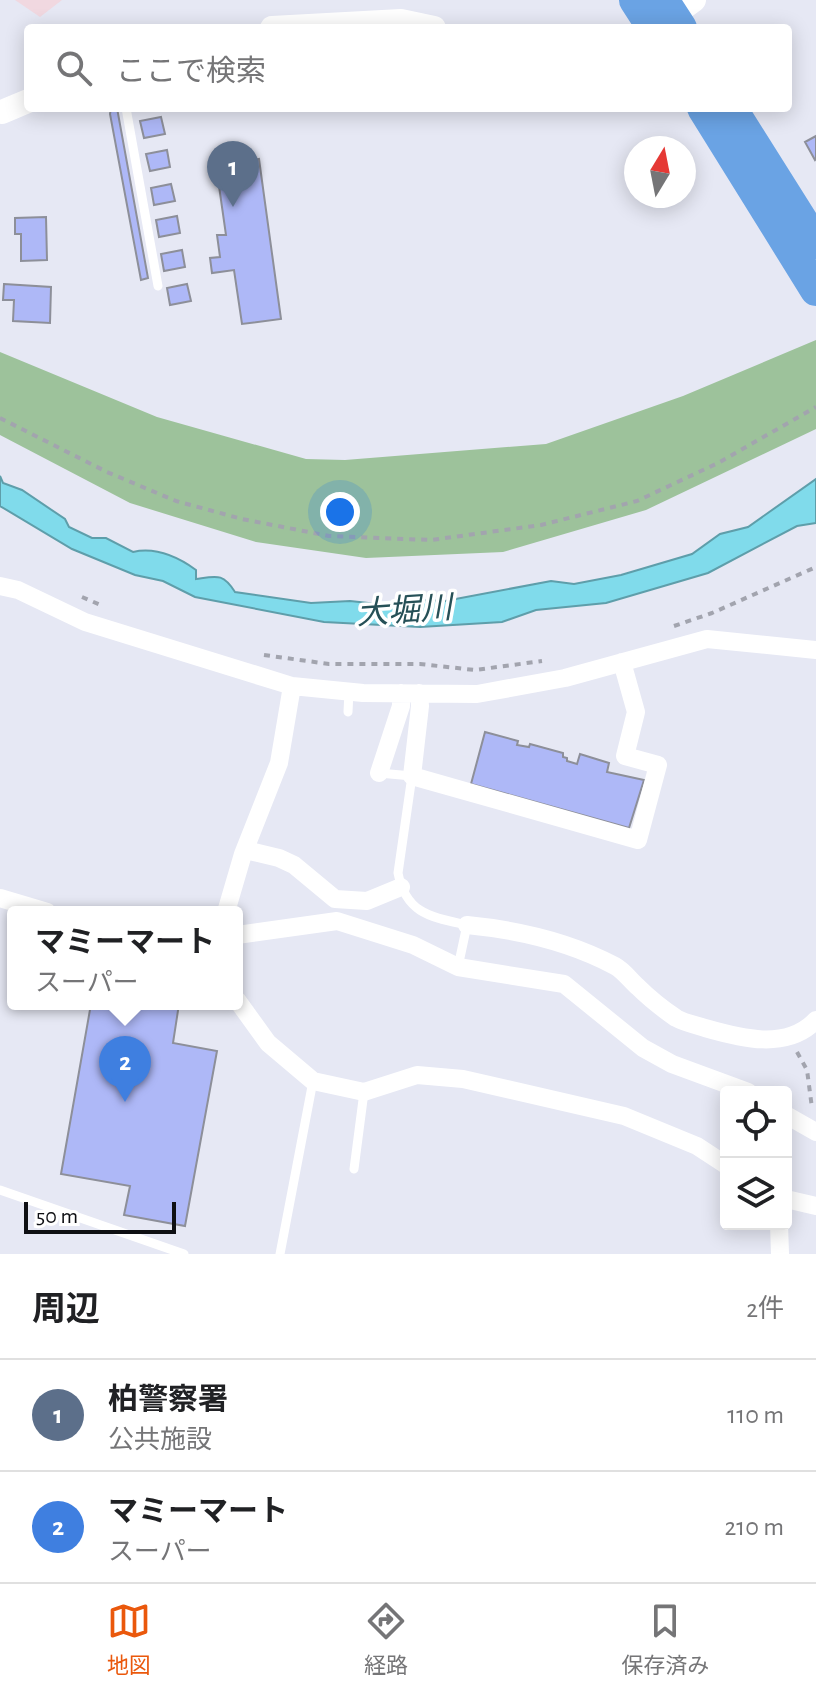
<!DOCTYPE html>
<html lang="ja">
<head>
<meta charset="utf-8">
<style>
	body { margin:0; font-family:"Alegreya Sans","Noto Sans JP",sans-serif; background:#f6f6f6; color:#202124 }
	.controls { position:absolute; right:24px; bottom:24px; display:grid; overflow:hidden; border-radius:8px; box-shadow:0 4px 20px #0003 }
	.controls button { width:72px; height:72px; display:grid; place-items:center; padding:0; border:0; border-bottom:2px solid #e0e0e0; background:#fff; color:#202124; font:40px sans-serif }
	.compass { position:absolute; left:624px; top:136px; width:72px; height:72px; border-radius:50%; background:#fff; box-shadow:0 4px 20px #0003; rotate:10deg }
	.scale { position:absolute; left:24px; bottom:20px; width:152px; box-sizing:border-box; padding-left:8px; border:4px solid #0e0f13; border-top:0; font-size:22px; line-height:28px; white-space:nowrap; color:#0e0f13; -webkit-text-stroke:6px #fff; paint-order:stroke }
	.you { position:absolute; left:340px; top:512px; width:28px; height:28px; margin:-20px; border:6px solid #fff; border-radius:50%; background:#1a73e8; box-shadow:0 0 0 12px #1a73e833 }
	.badge { display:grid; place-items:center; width:52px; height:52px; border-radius:50%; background:#ea580c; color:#fff; font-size:26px; font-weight:700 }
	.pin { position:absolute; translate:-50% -66px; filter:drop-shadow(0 2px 4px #0008) }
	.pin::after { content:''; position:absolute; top:42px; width:28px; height:24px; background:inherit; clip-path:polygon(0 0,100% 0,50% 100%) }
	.popup { position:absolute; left:7px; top:906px; width:236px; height:104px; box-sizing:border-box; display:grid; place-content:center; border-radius:8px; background:#fff; filter:drop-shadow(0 2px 6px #0005); font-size:26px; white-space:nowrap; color:#757577 }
	.popup b { font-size:30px; color:#202124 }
	.popup::after { content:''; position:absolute; left:50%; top:100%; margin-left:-16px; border:16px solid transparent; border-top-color:#fff }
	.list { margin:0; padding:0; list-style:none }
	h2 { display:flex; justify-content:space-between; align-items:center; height:104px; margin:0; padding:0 32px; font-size:34px }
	h2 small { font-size:26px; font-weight:400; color:#757577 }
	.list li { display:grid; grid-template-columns:52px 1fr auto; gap:24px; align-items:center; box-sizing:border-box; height:112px; padding:0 32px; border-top:2px solid #e0e0e0 }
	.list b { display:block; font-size:30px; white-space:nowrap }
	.list p { margin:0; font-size:26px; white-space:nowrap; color:#757577 }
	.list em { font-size:26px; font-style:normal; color:#757577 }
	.icon { flex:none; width:44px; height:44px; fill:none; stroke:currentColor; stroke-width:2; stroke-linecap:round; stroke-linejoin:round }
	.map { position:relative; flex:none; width:816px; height:1254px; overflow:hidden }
	.search { position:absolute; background:#fff; box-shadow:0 4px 20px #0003; left:24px; right:24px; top:24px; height:88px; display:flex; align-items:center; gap:20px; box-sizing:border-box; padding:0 28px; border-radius:8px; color:#757577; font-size:30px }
	.sheet { height:328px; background:#fff }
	nav { display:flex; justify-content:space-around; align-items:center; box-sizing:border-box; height:112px; border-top:2px solid #e0e0e0; background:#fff; font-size:22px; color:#757577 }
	nav a { display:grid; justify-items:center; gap:4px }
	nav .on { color:#ea580c }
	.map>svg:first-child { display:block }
</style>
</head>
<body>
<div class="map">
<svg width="816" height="1254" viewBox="0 0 816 1254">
	<rect width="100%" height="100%" fill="#e6e8f4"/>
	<path fill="#f1d8e0" d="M15 0H62L40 17Z"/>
	<path fill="#9dc29b" d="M816 340V429L646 510 503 552 366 558 256 542 130 503 0 435V352L157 417 306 459 345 460 546 444 683 396Z"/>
	<path fill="#80dbeb" stroke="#5e9eaa" stroke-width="2" d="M0 476 3 483 22 490 65 519 69 527 92 538H106L133 552C155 547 178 557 196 570V579C217 576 223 573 235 592L311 603 350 601 387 605 404 599 445 601 551 581 574 584 621 575 692 554 720 534 748 527 816 479V523L797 526 708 573 606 603 536 610 502 622 420 627 324 622 195 597 163 581 135 575 72 549 0 506Z"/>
	<path fill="#aeb8f7" stroke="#8d8f99" stroke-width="2" d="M111 108H117L148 278 141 280 110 114Z
		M161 117 165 134 144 138 140 121Z
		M816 136V159L815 160 805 142Z
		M167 150 170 167 150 171 146 154Z
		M259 159 281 319 242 324 234 270 212 273 210 258 220 257 217 235H226L216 165Z
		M171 184 175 201 154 205 151 188Z
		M177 216 180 233 159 237 156 220Z
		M46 217 47 260 21 261V234H15V218Z
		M182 250 185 267 164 271 161 254Z
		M4 284 51 287 50 323 13 321 14 300H3Z
		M187 284 191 301 170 305 167 288Z
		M485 732 518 741 517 745 529 747 530 744 563 753V757L567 758V761L577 764 580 754 609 763 607 772 644 780 629 828 471 784Z
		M91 1004H179L173 1043 217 1051 185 1226 124 1215 130 1186 61 1174Z"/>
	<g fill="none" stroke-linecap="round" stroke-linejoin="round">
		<path stroke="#a2a4ae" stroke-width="4" stroke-dasharray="6 6" stroke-linecap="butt" d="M0 418 107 472 176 501 242 519 329 536 431 540 541 525 637 501 718 463 816 407
			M82 597 103 606
			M674 626 712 613 816 567
			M264 655 329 664H420L475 670 542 661
			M797 1052 807 1070 812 1108"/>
		<path stroke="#fff" stroke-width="9" d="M126 108 158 286
			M348 712 349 691
			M379 773 412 776 398 873C406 914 431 917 467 925L458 967
			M354 1169 364 1092
			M0 1190 184 1254
			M280 1254 313 1081"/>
		<path stroke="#fff" stroke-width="18" d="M0 586 18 590 85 622 292 686 279 763 243 854 226 912
			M292 686 363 693 477 694 565 678 707 639 816 650
			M419 693 420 706 412 776 638 840 658 765 625 756 636 712 622 662
			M379 773 401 706V693
			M245 850 279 858 294 865 335 899 367 901 401 887
			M0 898 47 912
			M467 925C518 930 570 942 615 966 624 971 630 980 638 987 649 998 663 1009 676 1018 685 1023 696 1025 705 1028 740 1038 787 1051 816 1020
			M237 935 337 921 413 945 458 967 564 984 643 1048 672 1064 748 1092
			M237 1000 268 1043 313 1081 364 1092 417 1075 463 1079 624 1116 697 1146 726 1165
			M786 1115 816 1132
			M786 1199 816 1206
			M779 1224 780 1254"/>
		<path stroke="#fff" stroke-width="24" d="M661 24 694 0
			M272 28 401 21 434 28
			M2 112 28 101"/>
		<path stroke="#6aa3e4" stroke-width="32" d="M635 0 653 28
			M663 0 681 28
			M703 108 816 290
			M731 108 816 243"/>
	</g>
	<g text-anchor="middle" stroke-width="7" stroke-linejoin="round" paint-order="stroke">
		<g font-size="32" font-style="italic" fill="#265057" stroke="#fff">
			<text transform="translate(404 610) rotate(-4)" y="11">大堀川</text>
		</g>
	</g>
</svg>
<div class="controls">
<button><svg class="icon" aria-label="locate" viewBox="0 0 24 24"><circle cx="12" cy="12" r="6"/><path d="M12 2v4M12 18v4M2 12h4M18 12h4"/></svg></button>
<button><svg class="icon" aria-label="layers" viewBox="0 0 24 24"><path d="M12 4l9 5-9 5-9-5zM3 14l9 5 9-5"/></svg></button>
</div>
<svg class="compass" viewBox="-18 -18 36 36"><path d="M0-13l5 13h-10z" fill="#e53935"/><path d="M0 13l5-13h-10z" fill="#757577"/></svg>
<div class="scale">50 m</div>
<div class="you"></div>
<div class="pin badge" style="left:233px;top:207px;background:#5c6f8a">1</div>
<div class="pin badge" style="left:125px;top:1102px;background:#3f7fe0">2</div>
<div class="popup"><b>マミーマート</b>スーパー</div>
<div class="search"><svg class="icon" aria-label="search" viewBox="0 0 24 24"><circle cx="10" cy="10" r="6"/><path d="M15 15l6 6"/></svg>ここで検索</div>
</div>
<section class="sheet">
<h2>周辺<small>2件</small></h2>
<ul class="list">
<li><span class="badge" style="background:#5c6f8a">1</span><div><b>柏警察署</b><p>公共施設</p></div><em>110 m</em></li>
<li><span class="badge" style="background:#3f7fe0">2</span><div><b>マミーマート</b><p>スーパー</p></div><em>210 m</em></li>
</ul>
</section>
<nav>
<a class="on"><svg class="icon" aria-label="map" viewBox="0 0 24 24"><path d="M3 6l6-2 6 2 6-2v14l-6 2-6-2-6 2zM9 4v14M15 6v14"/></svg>地図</a>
<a><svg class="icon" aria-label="directions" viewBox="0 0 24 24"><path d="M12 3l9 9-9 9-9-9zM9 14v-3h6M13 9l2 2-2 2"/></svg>経路</a>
<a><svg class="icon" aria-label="saved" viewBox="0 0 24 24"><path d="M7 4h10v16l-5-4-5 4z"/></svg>保存済み</a>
</nav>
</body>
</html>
